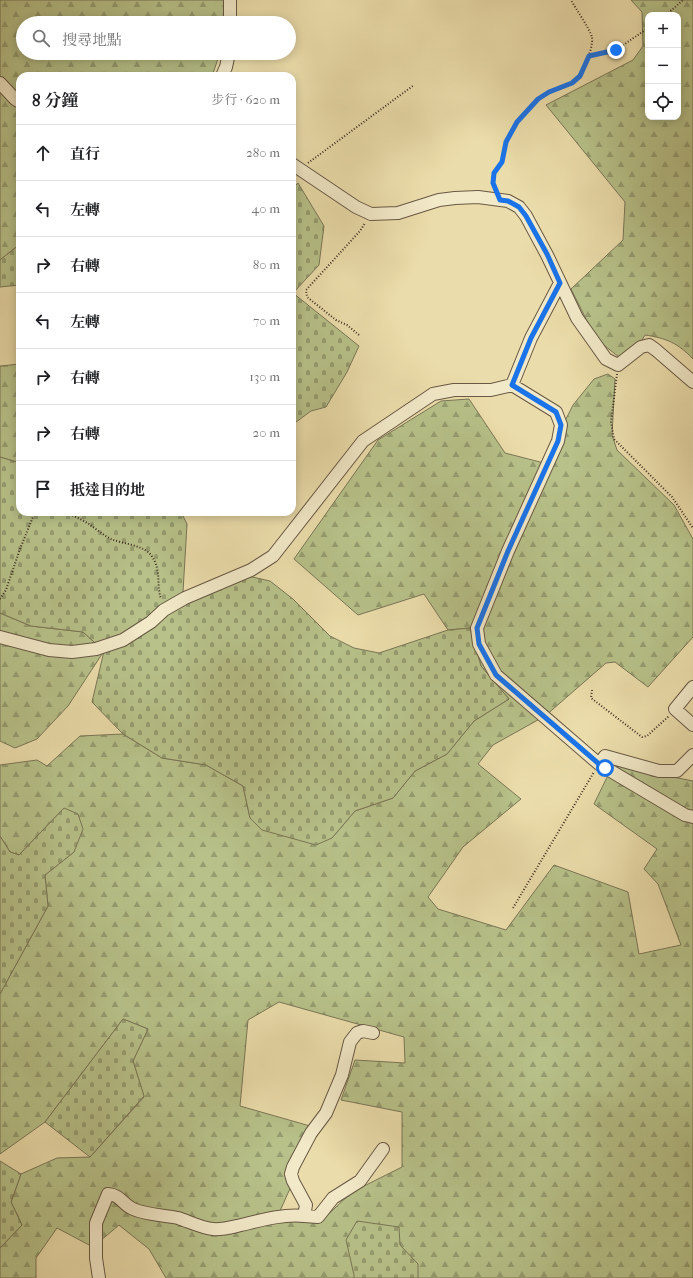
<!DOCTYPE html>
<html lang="zh-TW">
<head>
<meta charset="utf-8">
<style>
	body { margin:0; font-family:"IM FELL French Canon","Noto Serif TC",serif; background:#f2f2f2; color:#202124 }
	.controls { position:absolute; right:12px; top:12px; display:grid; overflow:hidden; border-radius:8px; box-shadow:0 2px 10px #0003 }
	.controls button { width:36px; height:36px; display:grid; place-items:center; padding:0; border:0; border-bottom:1px solid #e0e0e0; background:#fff; color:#202124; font:20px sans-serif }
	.stop { position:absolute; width:12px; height:12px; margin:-9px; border:3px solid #1a73e8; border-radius:50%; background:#fff }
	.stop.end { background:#1a73e8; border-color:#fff; box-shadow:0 1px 4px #0008 }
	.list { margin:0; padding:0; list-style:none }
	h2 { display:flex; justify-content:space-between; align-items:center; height:52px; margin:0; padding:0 16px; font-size:17px }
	h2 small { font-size:13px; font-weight:400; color:#757577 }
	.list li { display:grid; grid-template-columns:26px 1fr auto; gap:12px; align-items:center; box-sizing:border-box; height:56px; padding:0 16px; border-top:1px solid #e0e0e0 }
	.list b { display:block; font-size:15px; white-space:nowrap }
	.list em { font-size:13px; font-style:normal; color:#757577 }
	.icon { flex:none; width:22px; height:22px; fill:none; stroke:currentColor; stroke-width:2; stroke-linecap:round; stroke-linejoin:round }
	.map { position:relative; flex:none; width:693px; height:1278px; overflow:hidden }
	.search { position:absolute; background:#fff; box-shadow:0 2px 10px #0003; left:16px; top:16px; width:280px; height:44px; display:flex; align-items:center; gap:10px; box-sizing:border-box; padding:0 14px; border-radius:22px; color:#757577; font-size:15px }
	.panel { position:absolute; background:#fff; box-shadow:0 2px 10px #0003; left:16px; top:72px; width:280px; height:444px; border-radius:12px }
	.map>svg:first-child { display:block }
</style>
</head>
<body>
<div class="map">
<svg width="693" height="1278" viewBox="0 0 693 1278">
	<defs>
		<pattern id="forest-firs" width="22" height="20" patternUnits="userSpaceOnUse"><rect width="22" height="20" fill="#b7c189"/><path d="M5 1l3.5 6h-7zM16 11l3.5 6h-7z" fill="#969d70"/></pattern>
		<pattern id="cemetery-stones" width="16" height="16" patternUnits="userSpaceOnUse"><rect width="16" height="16" fill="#b7c189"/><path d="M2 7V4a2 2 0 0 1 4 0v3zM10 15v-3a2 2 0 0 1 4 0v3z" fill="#969d70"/></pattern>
	</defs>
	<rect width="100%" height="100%" fill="#ebddab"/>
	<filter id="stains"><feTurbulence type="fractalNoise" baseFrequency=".005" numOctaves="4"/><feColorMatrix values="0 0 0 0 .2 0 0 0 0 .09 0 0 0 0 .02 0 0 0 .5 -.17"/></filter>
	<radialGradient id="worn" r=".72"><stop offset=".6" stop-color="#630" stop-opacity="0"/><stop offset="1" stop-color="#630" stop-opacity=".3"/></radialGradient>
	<path fill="url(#forest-firs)" stroke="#7a7656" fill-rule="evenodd" d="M0 0H224L223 23H23V53H220L212 76H20V244L0 260Z
		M631 0H693V359C678 343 666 338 645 335L628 364 596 339 571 289 623 240 625 202 546 105 633 60 643 46 642 12ZM648 15H678V117H648Z
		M20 364V463L0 457V366Z
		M608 374 615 379 612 435 617 450 674 505 693 539V637L648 687 615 662 606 663 545 716 493 745 478 764 521 799 463 847 428 897 438 909 506 930 554 865 628 892 639 954 681 945 658 884 644 869 657 849 594 804 613 765 693 781V1278H166L149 1249 119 1225 93 1247 57 1228 36 1258V1278H0V1248L22 1225 11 1202 21 1174 57 1158 90 1157 144 1097 133 1061 148 1029 123 1019 45 1122 0 1154V994L48 906 45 875 74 852 64 808 19 855 10 852 0 836V765L37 760 47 766 80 736 123 734 162 758 206 765 243 786 250 818 332 838 355 811 393 798 415 771 447 754 474 721 509 699 481 666 470 628 448 630 424 594 358 615 294 559 378 440 441 401 469 399 505 453 544 463 573 405 594 379ZM279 1002 404 1037 405 1063 355 1060 341 1100 402 1112V1167L352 1192 319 1223 280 1211 317 1128 240 1106 248 1020Z
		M0 613 31 626 83 632 104 651 68 706 37 739 15 748 0 741Z"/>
	<path fill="url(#cemetery-stones)" stroke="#7a7656" d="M298 183 324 226 319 265 293 293 359 346 347 372 326 407 311 411 292 425V189Z
		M20 244V285L0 287V260Z
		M0 457 20 463V512H181L187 524 183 592 194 600 248 576 270 581 293 599 330 636 354 648 379 653 448 630 470 628 481 666 509 699 474 721 447 754 415 771 393 798 355 811 332 838 316 845 262 830 250 818 243 786 206 765 162 758 123 734 92 702 104 651 83 632 31 626 0 613Z
		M64 808 78 814 83 829 74 852 45 875 48 906 0 994V836L10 852 19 855Z
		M123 1019 148 1029 133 1061 144 1096 90 1157 45 1122Z
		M0 1161 21 1174 11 1202 22 1225 0 1248Z
		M357 1221 399 1227 400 1245 418 1264V1278H354V1275L346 1240Z"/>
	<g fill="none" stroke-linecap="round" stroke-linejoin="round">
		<g stroke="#685845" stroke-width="14">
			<path id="minor" d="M230 0V23
				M222 76 226 67 229 53
				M0 83 15 99 20 102
				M292 164 356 207 371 214 398 213 439 200 455 198 478 197 508 201 519 207 526 216 547 255 577 318 606 359 618 365 641 347 649 345 656 350 693 382
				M512 385 556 412 561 425 558 441 508 551 477 628 479 644 496 675 599 764 685 815 693 817
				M0 637 49 650 72 652 96 649 123 640 151 622 164 610 185 598 251 570 273 556 363 441 433 394 454 390H491L512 385 531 338 560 283
				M693 687 675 709 693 725
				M599 764 605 756 659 771H677L693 755
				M304 1216 318 1217 333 1198 360 1181 383 1149
				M99 1278 96 1258V1223L108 1194C121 1195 122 1204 133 1209 147 1215 164 1215 178 1218 190 1222 202 1228 213 1229 222 1230 232 1227 241 1225 262 1220 282 1214 304 1216L306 1205 293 1181 291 1174 293 1167 311 1133 326 1113 342 1075 350 1042 357 1033 363 1031 373 1033"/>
		</g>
		<path stroke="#3c2c23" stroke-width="2" stroke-dasharray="1 2" stroke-linecap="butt" d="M666 15 683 0
			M589 56 616 50 648 28
			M308 163 414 85
			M496 190C489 174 499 172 502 159 509 133 517 119 537 100 549 89 568 89 579 77 584 72 586 64 588 58 590 53 593 42 592 37 589 28 576 9 571 0
			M359 335 347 325 336 320 307 297 306 290 360 231 365 223
			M617 374 611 422 614 439 672 497 693 528
			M64 512C72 515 81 519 89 524 96 529 103 535 111 539 123 544 143 545 151 555 162 570 156 584 161 599
			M0 599 6 590 20 549 35 512
			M592 690 591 698 642 737 647 736 669 716
			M513 908 594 772"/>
		<use href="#minor" stroke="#f2e9c8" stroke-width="12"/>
	</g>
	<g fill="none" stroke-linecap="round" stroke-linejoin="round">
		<path stroke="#1a73e8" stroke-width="5" d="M605 768 599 764 496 675 479 644 477 628 508 551 558 441 561 425 556 412 512 385 531 338 560 283 547 254 526 216 519 207 508 201 500 200 493 183 494 173 502 162 506 142 517 122 538 99 549 92 572 83 580 76 589 56 616 50"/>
	</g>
	<rect width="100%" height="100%" filter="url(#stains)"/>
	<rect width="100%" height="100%" fill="url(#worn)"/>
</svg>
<div class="controls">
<button>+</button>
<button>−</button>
<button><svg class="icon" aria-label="locate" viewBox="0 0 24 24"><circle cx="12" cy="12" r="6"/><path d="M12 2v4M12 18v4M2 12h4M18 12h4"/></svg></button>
</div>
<div class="stop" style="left:605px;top:768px"></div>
<div class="stop end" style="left:616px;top:50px"></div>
<div class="search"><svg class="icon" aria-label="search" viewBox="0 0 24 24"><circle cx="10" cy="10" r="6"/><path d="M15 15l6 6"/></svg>搜尋地點</div>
<section class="panel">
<h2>8 分鐘<small>步行 · 620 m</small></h2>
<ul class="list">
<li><svg class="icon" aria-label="ahead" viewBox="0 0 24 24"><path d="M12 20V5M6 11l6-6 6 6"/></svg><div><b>直行</b></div><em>280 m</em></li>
<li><svg class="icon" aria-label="left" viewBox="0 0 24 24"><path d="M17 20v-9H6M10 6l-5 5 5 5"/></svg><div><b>左轉</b></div><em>40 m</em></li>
<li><svg class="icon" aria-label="right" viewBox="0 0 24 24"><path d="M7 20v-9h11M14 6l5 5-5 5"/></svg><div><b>右轉</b></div><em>80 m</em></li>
<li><svg class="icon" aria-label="left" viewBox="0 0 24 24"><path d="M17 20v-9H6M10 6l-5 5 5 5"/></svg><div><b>左轉</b></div><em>70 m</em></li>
<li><svg class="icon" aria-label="right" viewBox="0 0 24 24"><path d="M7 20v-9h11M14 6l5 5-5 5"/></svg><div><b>右轉</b></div><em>130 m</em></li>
<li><svg class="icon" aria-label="right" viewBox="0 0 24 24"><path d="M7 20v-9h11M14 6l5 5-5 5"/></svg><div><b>右轉</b></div><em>20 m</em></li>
<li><svg class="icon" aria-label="arrive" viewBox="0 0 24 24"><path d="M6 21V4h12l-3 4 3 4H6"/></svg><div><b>抵達目的地</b></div></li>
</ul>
</section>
</div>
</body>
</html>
